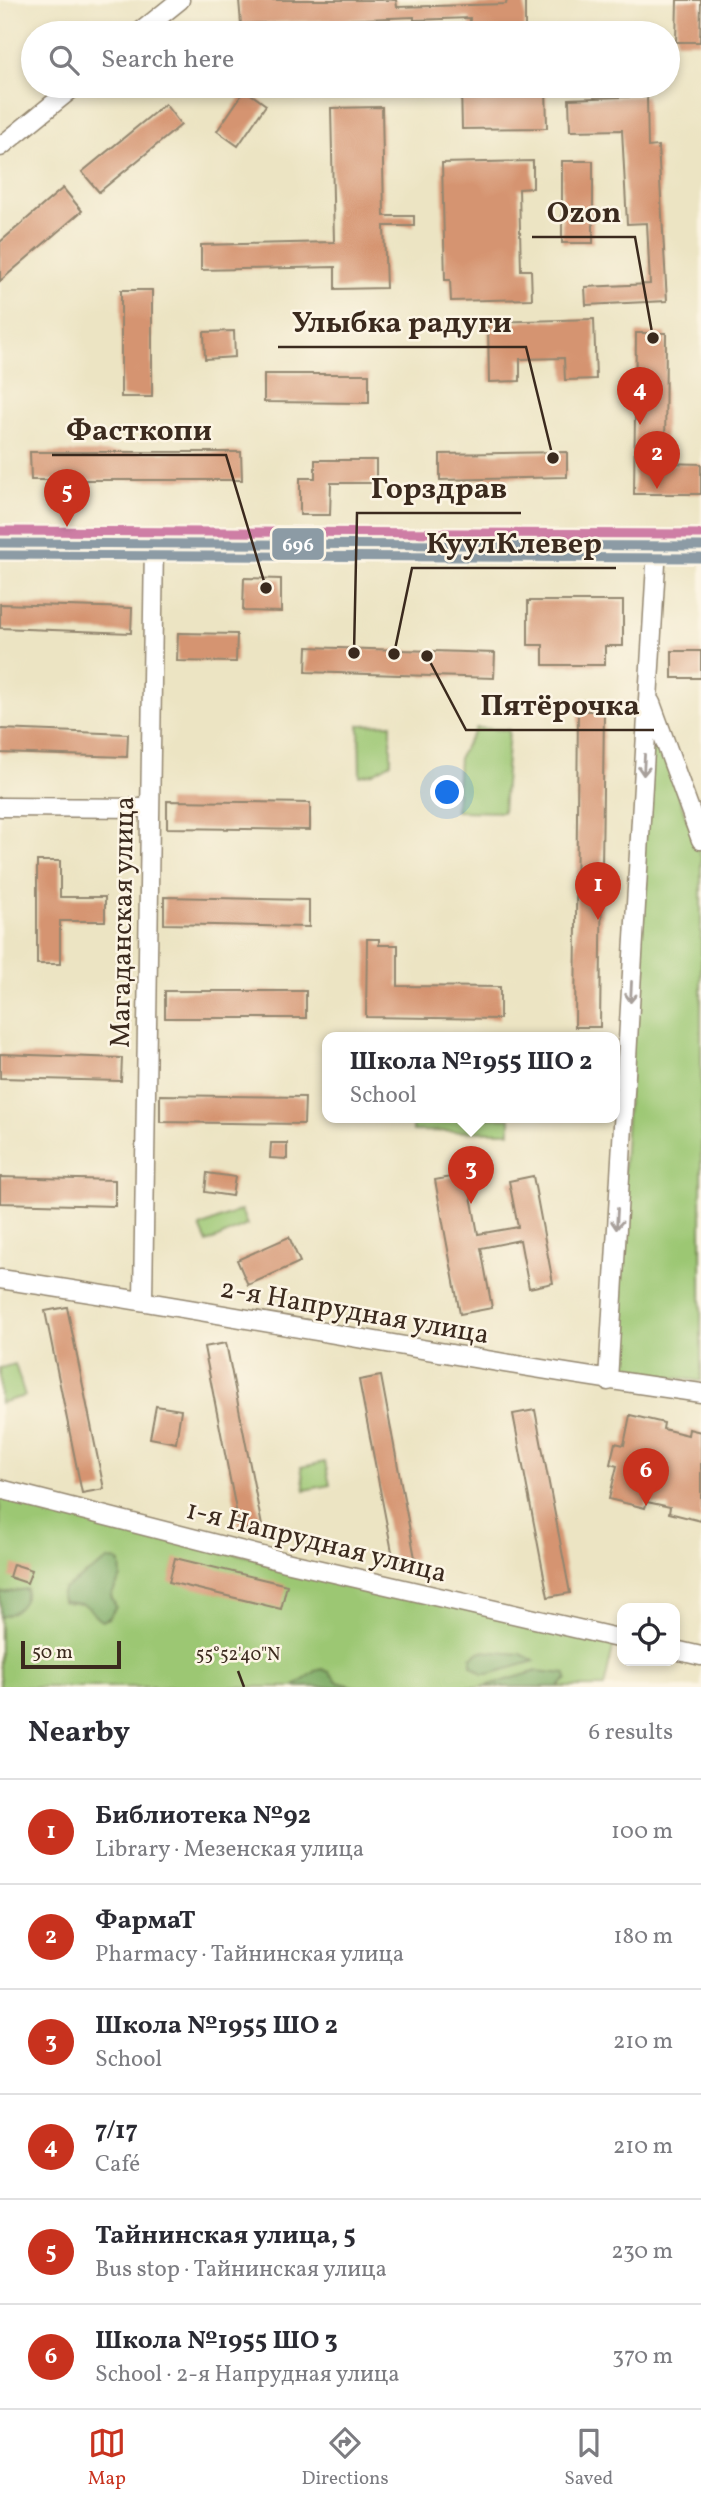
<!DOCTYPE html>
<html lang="en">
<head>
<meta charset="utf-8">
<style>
	body { margin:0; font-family:Vollkorn,serif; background:#f7f7f7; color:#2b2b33 }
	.controls { position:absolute; right:21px; bottom:21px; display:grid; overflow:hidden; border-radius:14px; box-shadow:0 4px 10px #0003 }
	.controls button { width:63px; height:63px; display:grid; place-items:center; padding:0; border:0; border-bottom:2px solid #e1e1e2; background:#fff; color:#2b2b33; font:35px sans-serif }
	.scale { position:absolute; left:21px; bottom:18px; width:100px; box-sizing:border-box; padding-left:7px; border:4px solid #3b2a1e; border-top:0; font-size:19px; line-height:24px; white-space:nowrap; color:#3b2a1e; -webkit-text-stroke:5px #fcf5e5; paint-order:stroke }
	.you { position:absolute; left:448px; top:793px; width:24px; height:24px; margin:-18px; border:5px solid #fff; border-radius:50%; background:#1a73e8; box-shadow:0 0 0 10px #1a73e833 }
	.badge { display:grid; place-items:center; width:46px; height:46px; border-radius:50%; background:#c8321e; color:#fff; font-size:23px; font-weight:700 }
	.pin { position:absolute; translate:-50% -58px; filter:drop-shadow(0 2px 4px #0008) }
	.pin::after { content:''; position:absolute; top:37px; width:24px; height:21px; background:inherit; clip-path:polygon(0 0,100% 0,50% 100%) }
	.popup { position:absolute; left:322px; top:1032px; width:298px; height:91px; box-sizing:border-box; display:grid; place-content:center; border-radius:14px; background:#fff; filter:drop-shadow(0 2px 5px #0005); font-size:23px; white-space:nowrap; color:#7c7c81 }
	.popup b { font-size:26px; color:#2b2b33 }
	.popup::after { content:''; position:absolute; left:50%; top:100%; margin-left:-14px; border:14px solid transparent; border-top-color:#fff }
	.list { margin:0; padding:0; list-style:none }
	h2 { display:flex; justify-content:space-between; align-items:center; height:91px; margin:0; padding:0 28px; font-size:30px }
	h2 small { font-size:23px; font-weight:400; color:#7c7c81 }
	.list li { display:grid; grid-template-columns:46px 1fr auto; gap:21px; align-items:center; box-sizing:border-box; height:105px; padding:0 28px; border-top:2px solid #e1e1e2 }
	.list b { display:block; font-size:26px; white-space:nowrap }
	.list p { margin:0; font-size:23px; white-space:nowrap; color:#7c7c81 }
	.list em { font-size:23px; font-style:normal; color:#7c7c81 }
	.icon { flex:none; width:38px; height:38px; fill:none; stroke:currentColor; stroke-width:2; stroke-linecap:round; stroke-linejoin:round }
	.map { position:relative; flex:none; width:701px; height:1687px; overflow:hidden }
	.search { position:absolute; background:#fff; box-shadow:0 4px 10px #0003; left:21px; right:21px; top:21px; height:77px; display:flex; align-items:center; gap:18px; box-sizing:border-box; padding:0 24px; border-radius:38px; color:#7c7c81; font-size:26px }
	.sheet { height:721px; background:#fff }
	nav { display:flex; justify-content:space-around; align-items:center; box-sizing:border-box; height:98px; border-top:2px solid #e1e1e2; background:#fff; font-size:19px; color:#7c7c81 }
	nav a { display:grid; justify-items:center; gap:4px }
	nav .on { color:#c8321e }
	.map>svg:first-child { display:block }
</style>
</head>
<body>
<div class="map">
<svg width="701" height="1687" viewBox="0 0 701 1687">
	<rect width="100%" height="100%" fill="#fcf5e5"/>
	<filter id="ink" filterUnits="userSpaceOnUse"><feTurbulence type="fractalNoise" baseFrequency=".0143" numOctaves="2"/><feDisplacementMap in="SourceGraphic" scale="14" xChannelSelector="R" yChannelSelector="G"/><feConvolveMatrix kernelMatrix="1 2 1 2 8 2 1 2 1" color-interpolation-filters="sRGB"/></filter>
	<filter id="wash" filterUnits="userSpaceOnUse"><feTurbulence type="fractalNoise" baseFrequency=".00686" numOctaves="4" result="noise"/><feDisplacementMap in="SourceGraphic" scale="28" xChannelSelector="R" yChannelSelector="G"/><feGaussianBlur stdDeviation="1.57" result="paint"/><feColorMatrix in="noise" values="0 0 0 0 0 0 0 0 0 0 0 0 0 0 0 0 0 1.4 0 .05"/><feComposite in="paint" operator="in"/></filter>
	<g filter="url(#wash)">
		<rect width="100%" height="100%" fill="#ece4c3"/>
		<path fill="#9cc773" stroke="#6c7848" stroke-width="2" d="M650 718 701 857V1381L612 1371Z
			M391 724V763L373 773 360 776 359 725Z
			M476 728 509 730 503 812 456 811 459 757Z
			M413 1118H510V1132L413 1131Z
			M241 1210 247 1225 207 1243 200 1227Z
			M15 1364 25 1396 0 1403V1368Z
			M325 1462 330 1485 305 1490 301 1467Z
			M0 1497 614 1644 604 1687H0Z"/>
		<path fill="#7dac65" stroke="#5c6b42" stroke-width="2" d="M115 1559 120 1563 121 1577 111 1596 116 1607 109 1618 102 1621C94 1618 93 1610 86 1606 79 1602 70 1604 62 1601L61 1595 64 1589 108 1560Z
			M27 1589C25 1605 15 1614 0 1617V1593Z
			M481 1651 521 1654 535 1661 489 1674H482L471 1665V1658Z
			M322 1669 329 1672 338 1682 356 1687H294L316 1671Z
			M537 1671 566 1674 567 1679 558 1687H482Z"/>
		<g id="blocks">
			<path fill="#d59471" d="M239 0H396L397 7 506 4 507 0H525V33H470V18L414 20V17L241 24Z
				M677 0H701L700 42H676Z
				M461 86H546L547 128 462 129Z
				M245 90 266 105 238 146 217 131Z
				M647 96 648 147 658 146 667 301 586 305 585 287 650 284 647 223 627 224 622 130 570 131 569 99Z
				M165 104 181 125 99 192 82 172Z
				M382 107 384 216H414V226H384L386 288 335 289V267L201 270V245L334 242 331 108Z
				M533 161V188L519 189 521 270H531L532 299 451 301 450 280H445L442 163Z
				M562 161H593V243H562Z
				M63 188 82 211 0 281V242Z
				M121 290H152V397H121Z
				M594 319 596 379 565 380 564 358 520 359V381L489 382 488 322Z
				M234 331 235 357 205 359 204 332Z
				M636 333H666L665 463 701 464V494H634Z
				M264 374H369V403L264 402Z
				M30 452H241L242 480H31Z
				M567 452V477L440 480V454Z
				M315 460H376V483H331L330 515H300V478H315Z
				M244 578 281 579V612L243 611Z
				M528 601H623V646H605V665H543V645H528Z
				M0 604 132 608 131 633 0 628Z
				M178 633 237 634 236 662 177 661Z
				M307 647 495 653 494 678 306 672Z
				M672 651H701V678H672Z
				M578 711H604L600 1027H575Z
				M0 729 128 734 127 757 0 753Z
				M167 801 310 803V830L167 828Z
				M37 861H60V897H105V921H60V964H37Z
				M164 897 309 900V927L164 924Z
				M367 939H379V945H398V986L500 987V1019L366 1017Z
				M165 991H306V1018H165Z
				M0 1054 122 1058 121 1081 0 1078Z
				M160 1095 305 1097 304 1124 160 1122Z
				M271 1143H287V1159L270 1158Z
				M207 1173 235 1177 232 1196 205 1192Z
				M467 1174 478 1234 518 1227 509 1181 533 1176 553 1283 529 1288 520 1240 481 1248 492 1308 460 1314 435 1180Z
				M0 1177 115 1180V1206L0 1203Z
				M289 1237 300 1262 248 1285 237 1260Z
				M67 1307 104 1489 82 1493 45 1311Z
				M226 1343 262 1526 240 1530 204 1347Z
				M381 1376 415 1558 394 1562 359 1380Z
				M156 1406 181 1410 176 1443 150 1438Z
				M535 1410 570 1593 548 1597 513 1414Z
				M630 1415 664 1423 663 1429 688 1435 689 1429 701 1432V1521L669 1513 670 1507 647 1502 645 1508 609 1499 617 1466 610 1464 615 1443 624 1445Z
				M175 1558 287 1585 281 1609 169 1582Z
				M13 1564 32 1570 27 1583 9 1577Z"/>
		</g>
	</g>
	<g filter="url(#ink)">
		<use href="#blocks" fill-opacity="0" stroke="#948770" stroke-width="2"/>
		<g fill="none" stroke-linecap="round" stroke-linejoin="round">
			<g stroke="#948770" stroke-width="21">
				<path id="minor" d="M139 33 180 0
					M0 147 75 86
					M651 703 701 840
					M0 807 149 808
					M0 1279C234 1313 466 1361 701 1393
					M143 1300 154 544
					M608 1381 657 547
					M0 1489 286 1562 622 1639
					M675 1650 701 1656"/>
			</g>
			<g stroke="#948770" stroke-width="26">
				<path id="major" d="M0 543 701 546"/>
			</g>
			<use href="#minor" stroke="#fff" stroke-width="18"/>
			<use href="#major" stroke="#fff" stroke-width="23"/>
			<g stroke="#fcf5e5" stroke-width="14">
				<path id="bus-1" d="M0 543 701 546"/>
			</g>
			<g stroke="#fcf5e5" stroke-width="14">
				<path id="bus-2" d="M0 555 701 558"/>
			</g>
			<g stroke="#fcf5e5" stroke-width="14">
				<path id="bus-3" d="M0 531 701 534"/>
			</g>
			<use href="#bus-1" stroke="#8c9ba5" stroke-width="9"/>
			<use href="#bus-2" stroke="#8c9ba5" stroke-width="9"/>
			<use href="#bus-3" stroke="#ce7ea5" stroke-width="9"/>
		</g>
		<defs><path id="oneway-shaft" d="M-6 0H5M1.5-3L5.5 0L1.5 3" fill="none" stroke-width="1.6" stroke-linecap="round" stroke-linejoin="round" transform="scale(1.75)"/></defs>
		<g stroke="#a79f9a">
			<use href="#oneway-shaft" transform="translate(644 765) rotate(93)"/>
			<use href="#oneway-shaft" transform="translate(631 992) rotate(93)"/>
			<use href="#oneway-shaft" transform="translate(617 1219) rotate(93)"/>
		</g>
	</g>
	<path fill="none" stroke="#3b2a1e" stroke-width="2.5" d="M238 1671 244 1687"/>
	<g text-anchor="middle" stroke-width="5" stroke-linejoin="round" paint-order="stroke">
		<g font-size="28" fill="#3b2a1e" stroke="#fcf5e5">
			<text transform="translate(121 922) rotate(-89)" y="10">Магаданская улица</text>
			<text transform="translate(355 1310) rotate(10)" y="10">2-я Напрудная улица</text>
			<text transform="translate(317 1540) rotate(14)" y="10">1-я Напрудная улица</text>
		</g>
	</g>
	<g font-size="18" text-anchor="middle" fill="#3b2a1e" stroke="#fcf5e5" stroke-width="5" stroke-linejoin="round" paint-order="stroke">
		<text x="238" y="1660">55°52'40"N</text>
	</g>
	<path fill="none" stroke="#3b2a1e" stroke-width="2.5" d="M653 338L635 237H532M553 458L526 347H278M266 588L226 455H52M354 653L357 513H521M394 654L412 568H616M427 656L466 730H654"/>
	<g fill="#3b2a1e" stroke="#fcf5e5" stroke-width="2.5">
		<circle cx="653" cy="338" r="7"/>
		<circle cx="553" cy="458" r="7"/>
		<circle cx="266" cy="588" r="7"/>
		<circle cx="354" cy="653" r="7"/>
		<circle cx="394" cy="654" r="7"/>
		<circle cx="427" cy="656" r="7"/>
	</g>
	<g font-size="30" text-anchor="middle" font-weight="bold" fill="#3b2a1e" stroke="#fcf5e5" stroke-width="5" stroke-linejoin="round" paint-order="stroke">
		<text x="584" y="222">Ozon</text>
		<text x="402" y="332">Улыбка радуги</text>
		<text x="139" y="440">Фасткопи</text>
		<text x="439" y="498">Горздрав</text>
		<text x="514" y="553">КуулКлевер</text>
		<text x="560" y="715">Пятёрочка</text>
	</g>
	<rect stroke="#fcf5e5" stroke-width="2.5" x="271" y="527" width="54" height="34" rx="7" fill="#8c9ba5"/>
	<g font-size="19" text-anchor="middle" font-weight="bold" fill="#fff">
		<text x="298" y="551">696</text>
	</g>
</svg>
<div class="controls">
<button><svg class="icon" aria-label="locate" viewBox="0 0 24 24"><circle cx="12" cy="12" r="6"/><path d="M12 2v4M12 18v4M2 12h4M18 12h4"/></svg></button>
</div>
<div class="scale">50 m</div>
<div class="you"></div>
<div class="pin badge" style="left:598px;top:920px">1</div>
<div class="pin badge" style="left:657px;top:489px">2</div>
<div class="pin badge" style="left:471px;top:1204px">3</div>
<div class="popup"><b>Школа №1955 ШО 2</b>School</div>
<div class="pin badge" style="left:640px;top:425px">4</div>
<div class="pin badge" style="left:67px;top:527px">5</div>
<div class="pin badge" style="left:646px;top:1506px">6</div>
<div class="search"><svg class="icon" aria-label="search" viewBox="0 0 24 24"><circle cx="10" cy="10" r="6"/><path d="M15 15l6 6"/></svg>Search here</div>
</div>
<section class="sheet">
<h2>Nearby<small>6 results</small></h2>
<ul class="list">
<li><span class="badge">1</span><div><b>Библиотека №92</b><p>Library · Мезенская улица</p></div><em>100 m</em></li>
<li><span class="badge">2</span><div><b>ФармаТ</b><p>Pharmacy · Тайнинская улица</p></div><em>180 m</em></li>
<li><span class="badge">3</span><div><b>Школа №1955 ШО 2</b><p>School</p></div><em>210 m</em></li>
<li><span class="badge">4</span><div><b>7/17</b><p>Café</p></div><em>210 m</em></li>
<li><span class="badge">5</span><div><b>Тайнинская улица, 5</b><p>Bus stop · Тайнинская улица</p></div><em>230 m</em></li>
<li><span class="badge">6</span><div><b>Школа №1955 ШО 3</b><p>School · 2-я Напрудная улица</p></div><em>370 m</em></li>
</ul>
</section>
<nav>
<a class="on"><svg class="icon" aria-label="map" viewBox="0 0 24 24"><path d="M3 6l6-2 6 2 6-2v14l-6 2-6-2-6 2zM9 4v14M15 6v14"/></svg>Map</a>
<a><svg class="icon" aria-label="directions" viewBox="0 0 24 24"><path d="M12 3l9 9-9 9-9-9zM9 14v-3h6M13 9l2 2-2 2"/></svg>Directions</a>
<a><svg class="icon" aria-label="saved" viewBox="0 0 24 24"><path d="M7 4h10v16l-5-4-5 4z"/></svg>Saved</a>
</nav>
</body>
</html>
